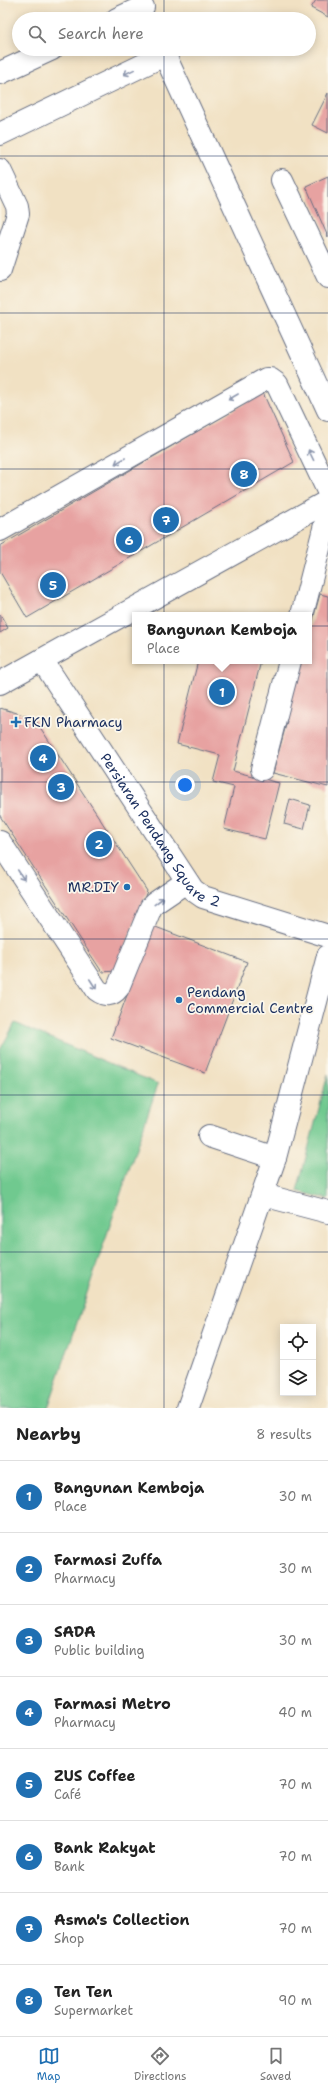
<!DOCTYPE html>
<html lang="en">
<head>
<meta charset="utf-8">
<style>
	body { margin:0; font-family:"Shantell Sans",sans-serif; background:#f2f2f2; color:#222 }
	.controls { position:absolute; right:12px; bottom:12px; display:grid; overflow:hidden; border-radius:0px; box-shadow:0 2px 10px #0003 }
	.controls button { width:36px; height:36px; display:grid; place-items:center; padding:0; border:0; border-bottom:1px solid #e0e0e0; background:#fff; color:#222; font:20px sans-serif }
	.you { position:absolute; left:185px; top:785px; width:14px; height:14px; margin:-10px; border:3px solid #fff; border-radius:50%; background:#1a73e8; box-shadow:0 0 0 6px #1a73e833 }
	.badge { display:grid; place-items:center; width:26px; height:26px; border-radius:50%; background:#1f6fb2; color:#fff; font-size:13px; font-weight:700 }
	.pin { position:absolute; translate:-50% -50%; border:2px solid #fff; box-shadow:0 1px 4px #0006 }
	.popup { position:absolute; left:132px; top:612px; width:180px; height:52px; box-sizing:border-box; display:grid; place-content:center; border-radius:0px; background:#fff; filter:drop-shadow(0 1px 3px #0005); font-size:13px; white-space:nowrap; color:#767676 }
	.popup b { font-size:15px; color:#222 }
	.popup::after { content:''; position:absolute; left:50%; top:100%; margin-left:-8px; border:8px solid transparent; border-top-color:#fff }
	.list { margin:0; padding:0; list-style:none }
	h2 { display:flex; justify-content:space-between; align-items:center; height:52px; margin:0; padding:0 16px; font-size:17px }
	h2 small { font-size:13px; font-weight:400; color:#767676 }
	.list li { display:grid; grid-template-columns:26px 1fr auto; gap:12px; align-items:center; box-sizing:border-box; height:72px; padding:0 16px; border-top:1px solid #e0e0e0 }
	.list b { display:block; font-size:15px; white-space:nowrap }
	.list p { margin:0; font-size:13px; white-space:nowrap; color:#767676 }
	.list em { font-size:13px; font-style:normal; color:#767676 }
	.icon { flex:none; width:22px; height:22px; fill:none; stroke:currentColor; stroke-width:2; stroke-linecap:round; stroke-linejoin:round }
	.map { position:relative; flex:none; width:328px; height:1408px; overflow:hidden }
	.search { position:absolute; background:#fff; box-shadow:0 2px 10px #0003; left:12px; right:12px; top:12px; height:44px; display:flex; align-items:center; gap:10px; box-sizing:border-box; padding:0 14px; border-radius:22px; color:#767676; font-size:15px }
	.sheet { height:628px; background:#fff }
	nav { display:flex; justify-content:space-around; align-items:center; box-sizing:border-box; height:56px; border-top:1px solid #e0e0e0; background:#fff; font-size:11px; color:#767676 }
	nav a { display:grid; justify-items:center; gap:2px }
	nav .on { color:#1f6fb2 }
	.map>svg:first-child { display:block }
</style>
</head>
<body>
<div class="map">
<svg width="328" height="1408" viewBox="0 0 328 1408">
	<rect width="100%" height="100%" fill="#fbf7ec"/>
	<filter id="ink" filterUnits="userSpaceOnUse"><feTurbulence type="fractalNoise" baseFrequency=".025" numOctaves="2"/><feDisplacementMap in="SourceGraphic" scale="8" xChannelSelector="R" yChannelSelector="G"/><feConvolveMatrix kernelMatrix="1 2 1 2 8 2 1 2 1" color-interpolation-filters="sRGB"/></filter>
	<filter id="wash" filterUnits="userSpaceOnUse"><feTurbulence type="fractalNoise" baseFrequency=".012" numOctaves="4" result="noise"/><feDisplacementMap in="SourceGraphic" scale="16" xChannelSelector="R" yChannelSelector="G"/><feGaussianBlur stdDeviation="0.9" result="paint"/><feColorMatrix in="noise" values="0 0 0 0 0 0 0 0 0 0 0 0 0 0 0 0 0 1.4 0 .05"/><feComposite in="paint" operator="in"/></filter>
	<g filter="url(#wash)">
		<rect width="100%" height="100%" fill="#f1e1c3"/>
		<path fill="#70c98f" stroke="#467c76" d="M15 1023 158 1084 48 1408H0V1050Z
			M328 1074V1199L297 1191Z"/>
		<g id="blocks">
			<path fill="#e7a2a1" d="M316 0H328V17L311 8Z
				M328 93V133L312 125Z
				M328 176V237L306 186Z
				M263 393 294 462 27 618 0 572V546Z
				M320 594 328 596V787L273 773 287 721 281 719 296 661H309V634Z
				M0 614 8 628 0 633Z
				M198 661H261L233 771 279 783 265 839 224 829 234 787 213 782 220 755 177 744Z
				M0 708 34 718 147 891 116 971 102 972 0 816Z
				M290 799 310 805 304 829 284 824Z
				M153 926 247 962 205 1073 111 1038Z"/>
		</g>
	</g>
	<g filter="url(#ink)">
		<use href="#blocks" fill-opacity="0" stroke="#666d81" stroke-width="1"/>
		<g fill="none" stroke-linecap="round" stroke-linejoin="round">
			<g stroke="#666d81" stroke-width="24">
				<g id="minor">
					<path d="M117 19 143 7"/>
					<path d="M162 49 328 410"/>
					<path d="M0 73 52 49"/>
					<path d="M0 134 164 55"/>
					<path d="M0 170 17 206 18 214 0 270"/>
					<path d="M282 180 328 277"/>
					<path d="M0 530 266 379H270L277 384 328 491"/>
					<path d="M302 615 328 513"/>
					<path id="s1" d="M42 660 193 890 203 897 328 936"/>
					<path d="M0 683 328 501"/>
					<path d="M262 769 290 661"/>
					<path d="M0 842 97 990C105 996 112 996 118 988L151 907 155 903 186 882"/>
					<path d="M209 1136 275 1158"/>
					<path d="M263 1195 328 1212"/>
					<path d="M188 1408 275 1158 328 956"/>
				</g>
			</g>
			<use href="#minor" stroke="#fff" stroke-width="22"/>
		</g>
		<defs><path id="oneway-shaft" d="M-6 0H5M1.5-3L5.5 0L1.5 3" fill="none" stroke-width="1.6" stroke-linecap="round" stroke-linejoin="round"/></defs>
		<g stroke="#8d97ae">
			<use href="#oneway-shaft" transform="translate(129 72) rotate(154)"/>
			<use href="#oneway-shaft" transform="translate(233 397) rotate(150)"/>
			<use href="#oneway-shaft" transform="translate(311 455) rotate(-116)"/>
			<use href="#oneway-shaft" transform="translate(120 461) rotate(150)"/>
			<use href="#oneway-shaft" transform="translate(21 875) rotate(57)"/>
			<use href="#oneway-shaft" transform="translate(159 901) rotate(-37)"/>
			<use href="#oneway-shaft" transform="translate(93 984) rotate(57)"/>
		</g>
	</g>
	<path fill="none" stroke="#1b2f5e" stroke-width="1" stroke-opacity="0.55" d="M164 0V19M164 49V1408M0 156H328M0 313H328M0 469H328M0 626H328M0 782H328M0 939H328M0 1095H328M0 1252H328"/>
	<g fill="#1f6fb2" stroke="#fbf7ec" stroke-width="1.5">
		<path d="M14 716h4v4h4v4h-4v4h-4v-4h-4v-4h4z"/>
		<circle cx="127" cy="887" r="4"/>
		<circle cx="179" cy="1000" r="4"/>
	</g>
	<g text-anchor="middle" stroke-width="3.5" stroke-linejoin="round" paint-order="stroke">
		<g font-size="14" fill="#1b2f5e" stroke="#fbf7ec" text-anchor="start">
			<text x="24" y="727">FKN Pharmacy</text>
			<text x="119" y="892" text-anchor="end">MR.DIY</text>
			<text x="187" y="997">Pendang<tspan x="187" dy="16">Commercial Centre</tspan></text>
		</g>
		<g font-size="14" fill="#1b2f5e" stroke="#fbf7ec">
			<text dy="5" stroke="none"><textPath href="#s1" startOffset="209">Persiaran Pendang Square 2</textPath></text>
		</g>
	</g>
</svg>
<div class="controls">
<button><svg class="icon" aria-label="locate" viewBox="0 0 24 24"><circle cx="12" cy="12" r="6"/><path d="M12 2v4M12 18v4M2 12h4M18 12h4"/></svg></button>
<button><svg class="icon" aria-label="layers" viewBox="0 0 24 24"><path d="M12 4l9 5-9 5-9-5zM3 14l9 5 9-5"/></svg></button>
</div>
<div class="you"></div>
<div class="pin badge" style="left:222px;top:692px">1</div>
<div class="popup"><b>Bangunan Kemboja</b>Place</div>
<div class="pin badge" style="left:99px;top:844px">2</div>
<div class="pin badge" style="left:61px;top:787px">3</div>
<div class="pin badge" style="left:43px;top:758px">4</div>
<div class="pin badge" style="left:53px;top:585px">5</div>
<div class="pin badge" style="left:129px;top:540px">6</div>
<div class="pin badge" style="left:166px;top:520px">7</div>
<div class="pin badge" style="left:244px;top:474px">8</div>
<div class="search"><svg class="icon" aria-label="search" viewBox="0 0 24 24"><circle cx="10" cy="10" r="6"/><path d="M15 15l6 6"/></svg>Search here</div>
</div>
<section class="sheet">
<h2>Nearby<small>8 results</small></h2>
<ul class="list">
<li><span class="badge">1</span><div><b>Bangunan Kemboja</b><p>Place</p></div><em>30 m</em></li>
<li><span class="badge">2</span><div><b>Farmasi Zuffa</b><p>Pharmacy</p></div><em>30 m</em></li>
<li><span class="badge">3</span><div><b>SADA</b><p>Public building</p></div><em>30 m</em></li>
<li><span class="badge">4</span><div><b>Farmasi Metro</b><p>Pharmacy</p></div><em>40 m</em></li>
<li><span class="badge">5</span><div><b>ZUS Coffee</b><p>Café</p></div><em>70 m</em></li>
<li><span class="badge">6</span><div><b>Bank Rakyat</b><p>Bank</p></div><em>70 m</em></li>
<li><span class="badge">7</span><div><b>Asma's Collection</b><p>Shop</p></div><em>70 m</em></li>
<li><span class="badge">8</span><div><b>Ten Ten</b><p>Supermarket</p></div><em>90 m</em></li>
</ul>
</section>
<nav>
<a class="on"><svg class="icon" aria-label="map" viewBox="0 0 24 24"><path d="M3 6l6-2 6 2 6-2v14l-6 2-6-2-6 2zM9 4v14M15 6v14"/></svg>Map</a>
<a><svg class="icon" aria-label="directions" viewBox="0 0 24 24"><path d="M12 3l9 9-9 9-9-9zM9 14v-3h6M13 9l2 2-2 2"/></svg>Directions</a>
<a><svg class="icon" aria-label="saved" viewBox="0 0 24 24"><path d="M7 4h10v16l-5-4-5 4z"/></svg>Saved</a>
</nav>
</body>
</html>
